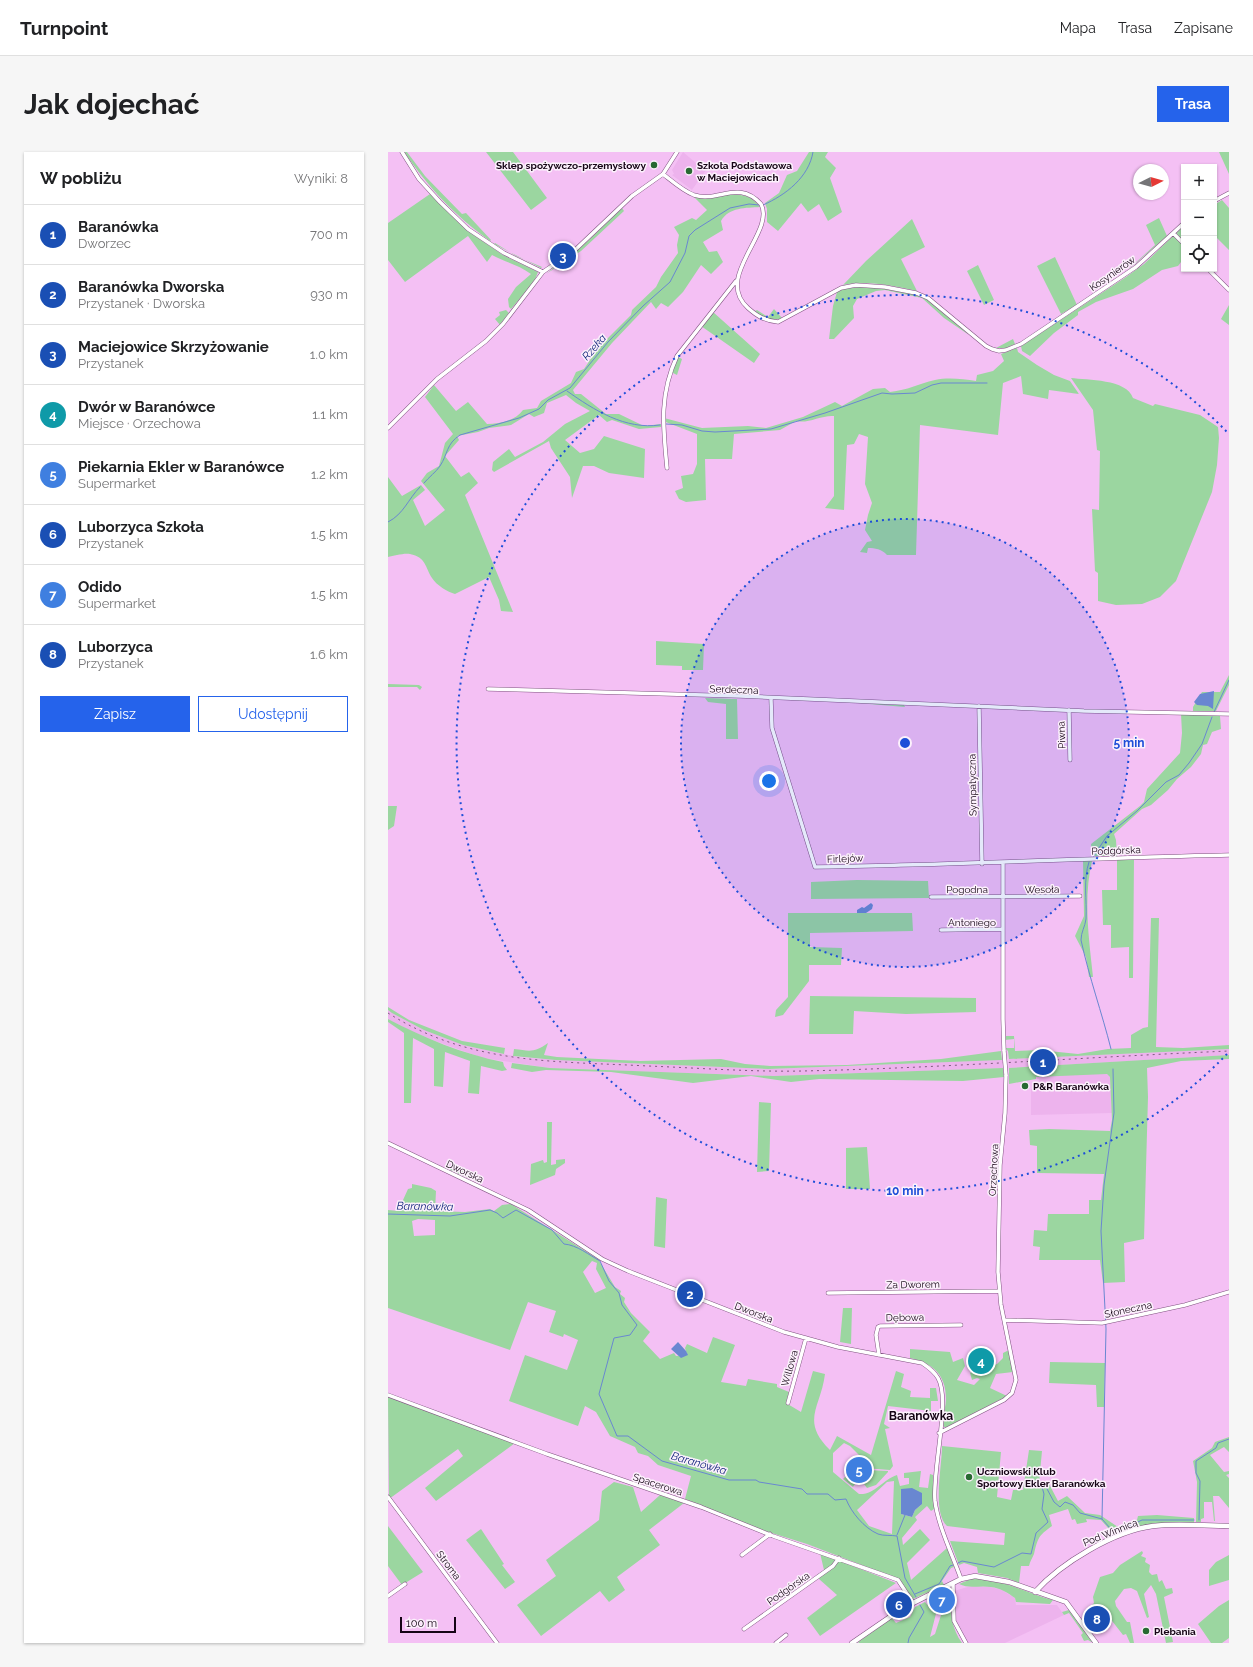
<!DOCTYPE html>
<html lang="pl">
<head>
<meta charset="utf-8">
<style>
	body { margin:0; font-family:Raleway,sans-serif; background:#f6f6f6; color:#202124 }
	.controls { position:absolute; right:12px; top:12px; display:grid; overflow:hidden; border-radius:0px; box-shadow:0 1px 3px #0004 }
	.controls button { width:36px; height:36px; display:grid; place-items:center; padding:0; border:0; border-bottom:1px solid #e0e0e0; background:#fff; color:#202124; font:20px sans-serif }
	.compass { position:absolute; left:745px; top:12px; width:36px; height:36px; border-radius:50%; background:#fff; box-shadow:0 1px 3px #0004; rotate:84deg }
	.scale { position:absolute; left:12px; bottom:10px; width:56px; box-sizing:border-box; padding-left:4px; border:2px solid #150415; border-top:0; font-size:11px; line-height:14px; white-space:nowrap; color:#150415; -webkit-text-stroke:3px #fcf1fc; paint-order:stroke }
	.you { position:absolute; left:381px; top:629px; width:14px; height:14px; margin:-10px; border:3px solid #fff; border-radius:50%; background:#1a73e8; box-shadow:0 0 0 6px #1a73e833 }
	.badge { display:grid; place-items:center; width:26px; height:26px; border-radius:50%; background:#2563eb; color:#fff; font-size:13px; font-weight:700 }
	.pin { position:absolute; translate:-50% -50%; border:2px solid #fff; box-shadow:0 1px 4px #0006 }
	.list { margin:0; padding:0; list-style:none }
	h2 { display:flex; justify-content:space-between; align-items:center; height:52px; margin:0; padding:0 16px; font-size:17px }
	h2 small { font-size:13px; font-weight:400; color:#757577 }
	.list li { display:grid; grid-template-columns:26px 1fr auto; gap:12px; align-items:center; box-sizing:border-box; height:60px; padding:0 16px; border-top:1px solid #e0e0e0 }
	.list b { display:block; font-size:15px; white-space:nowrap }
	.list p { margin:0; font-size:13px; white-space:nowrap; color:#757577 }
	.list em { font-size:13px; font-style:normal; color:#757577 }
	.actions { display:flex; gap:8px; padding:12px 16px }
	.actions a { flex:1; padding:9px 0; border:1px solid #2563eb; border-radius:0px; text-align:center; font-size:14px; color:#2563eb }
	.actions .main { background:#2563eb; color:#fff }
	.icon { flex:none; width:22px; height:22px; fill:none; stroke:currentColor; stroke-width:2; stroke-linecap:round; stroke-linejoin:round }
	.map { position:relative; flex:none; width:841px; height:1491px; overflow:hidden; border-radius:0px }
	header { display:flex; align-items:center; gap:24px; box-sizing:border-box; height:56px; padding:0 20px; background:#fff; border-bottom:1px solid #e0e0e0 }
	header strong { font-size:19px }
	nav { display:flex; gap:22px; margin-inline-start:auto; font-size:14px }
	.intro { display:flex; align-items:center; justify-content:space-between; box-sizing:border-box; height:96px; padding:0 24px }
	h1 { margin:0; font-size:28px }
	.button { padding:10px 18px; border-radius:0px; background:#2563eb; color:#fff; font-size:14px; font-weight:700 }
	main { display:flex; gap:24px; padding:0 24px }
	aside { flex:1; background:#fff; border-radius:0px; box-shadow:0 1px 3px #0004 }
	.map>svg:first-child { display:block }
</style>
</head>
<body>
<header>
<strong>Turnpoint</strong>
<nav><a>Mapa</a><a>Trasa</a><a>Zapisane</a></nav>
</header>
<div class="intro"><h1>Jak dojechać</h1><a class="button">Trasa</a></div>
<main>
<aside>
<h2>W pobliżu<small>Wyniki: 8</small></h2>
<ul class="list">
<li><span class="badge" style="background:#1a4fb4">1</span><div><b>Baranówka</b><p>Dworzec</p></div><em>700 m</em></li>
<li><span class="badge" style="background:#1a4fb4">2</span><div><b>Baranówka Dworska</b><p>Przystanek · Dworska</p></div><em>930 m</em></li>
<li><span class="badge" style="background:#1a4fb4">3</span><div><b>Maciejowice Skrzyżowanie</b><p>Przystanek</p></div><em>1.0 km</em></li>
<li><span class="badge" style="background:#0f9aa8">4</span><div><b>Dwór w Baranówce</b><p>Miejsce · Orzechowa</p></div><em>1.1 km</em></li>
<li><span class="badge" style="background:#3f7fe0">5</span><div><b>Piekarnia Ekler w Baranówce</b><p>Supermarket</p></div><em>1.2 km</em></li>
<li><span class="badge" style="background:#1a4fb4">6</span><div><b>Luborzyca Szkoła</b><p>Przystanek</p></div><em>1.5 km</em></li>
<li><span class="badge" style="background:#3f7fe0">7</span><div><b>Odido</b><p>Supermarket</p></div><em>1.5 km</em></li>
<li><span class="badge" style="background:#1a4fb4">8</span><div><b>Luborzyca</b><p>Przystanek</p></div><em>1.6 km</em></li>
</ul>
<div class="actions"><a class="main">Zapisz</a><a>Udostępnij</a></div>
</aside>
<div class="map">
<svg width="841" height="1491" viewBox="0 0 841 1491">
	<rect width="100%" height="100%" fill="#f4c0f4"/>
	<path fill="#edb3ed" d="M295 0 308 11H312L318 18 304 38 284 23 286 22 284 18Z
		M0 858 75 893 135 906 380 917 614 908 615 916 386 924 162 916 95 906 50 890 21 878 0 867Z
		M841 897V903L621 916V907Z
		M688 922H719L722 925 724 961 643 963V937L653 935 651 927H648V925Z
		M583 1434 603 1435 614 1438 627 1446 628 1453H669L676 1463 617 1491H580L569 1472 566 1439Z"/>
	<path fill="#9bd6a0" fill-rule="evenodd" d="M16 0H19L37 24 74 62 78 61 103 88 102 89C64 61 43 38 16 0Z
		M98 0H125L159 46 143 58Z
		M421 0H440L437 5 448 16 442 26 454 60 440 69 431 52 420 60 413 51 390 79 379 70V57L377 51 391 41 399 23 409 19Z
		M831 0H841V22Z
		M42 42 83 81 115 103 150 120 146 130 123 157 121 155 120 147 128 135 143 122C131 113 117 110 104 103L99 110 80 84 17 130 0 108V71Z
		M344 42C357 43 364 44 372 55 358 56 341 55 333 69L335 78 315 90 321 100 329 99 335 110 323 122 313 113 295 140 280 155 273 151 268 157 263 150 224 191 185 238 187 242H193L218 262H231L256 274 273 272V275L251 277 224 268 219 270 211 263 177 288 192 301 206 297 216 284 257 297 256 326 221 321 206 314H195L184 346 182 325 163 296 161 289 106 320 104 318 105 310 121 297 127 305 155 290 177 272 202 259 188 251 178 243 159 251 156 261 146 265 141 262 123 273 101 276 90 280 69 284 71 288 57 304 73 325 81 320 90 331 77 343 125 460 113 459 111 448 101 425 67 442C60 440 48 433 44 426 37 415 38 405 22 402 15 401 6 404 0 405V325L14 344 33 333 37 338 25 348 37 374 57 358 33 329 39 321 51 314 57 291 65 282 37 245 46 233 68 259 80 250 99 272C111 272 127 269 135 258L149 256 153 249 183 231 188 220 196 217 204 205 199 198 205 194 210 196 243 163 244 158 268 135 273 125 290 101 289 93 291 83 286 75 304 66 308 68 319 58 306 45 323 46Z
		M834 48 841 56V98L826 83V53Z
		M234 56 236 59 193 99 158 122 201 88Z
		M771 66 779 84 733 124 767 93 758 73Z
		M524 67 537 95 513 107 529 139C504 134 480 128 455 133L478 109Z
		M796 74V90L788 81Z
		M786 83 796 94V106L790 114 774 118 745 137 708 150 690 160V163L666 181 642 204 634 199 633 194 738 125 756 112Z
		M107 91 128 104 154 115 153 116 106 92Z
		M667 105 689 153 673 162 649 114Z
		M590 113 606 148 596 153 579 119Z
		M472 135C492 136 516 138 534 145 552 152 567 170 581 183L556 166 534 146 497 138 488 139 469 147 465 154 466 166 446 187H441L445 154 449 140 455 137Z
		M841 153V173L833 167Z
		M386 157 394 166C382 170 376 166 367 159L369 158 380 165Z
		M118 158 121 161 112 173 107 167 112 163 111 160Z
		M325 160 372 202 366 211 313 174Z
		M625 187 627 192 618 196H608Z
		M629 196 630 200 649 213 666 223 682 229 691 242 661 238 660 247 635 242 633 224 615 231 610 283 532 273 528 403H499C494 397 487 396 480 396L479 401 472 400 479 390 484 389 477 378 480 363 484 351 477 332 480 285 471 282 466 292 459 293 456 358 437 356 446 344V264C433 263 420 272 408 269L392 278 346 282 344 307H317L318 348 298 350 291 347 287 339 295 336 293 324 305 322 309 312V282L275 269 276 266 314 276 360 274 378 276 415 265 447 250 454 254 485 237 497 236 502 240C520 238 530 232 547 228 560 225 575 227 588 229L589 223 605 219 616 209 613 202Z
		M290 205 294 207 289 223 283 220Z
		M683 226C699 228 739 227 745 246L765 254 767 252 812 263 830 275 831 286 829 313 824 340 788 429 772 445 754 452 728 453 710 449V421L707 419 704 357 711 358 712 299 709 298 705 258Z
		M268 489 316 492 315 518H294V514L268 513Z
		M841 523V533L828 559H805V555L814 540H832Z
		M0 532 31 533 34 535 32 538 29 535H0Z
		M317 546 349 547 350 587H338V552L320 550Z
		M469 551 516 553 517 555Z
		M793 562 832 564 833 577 824 580 819 592 815 593 813 602 803 615 789 627 780 638 763 653 754 657 726 682 728 688 729 704H704L703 692 752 654 756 650 759 637 792 601 794 581Z
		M0 654H9L6 674 0 678Z
		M746 706 745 826H741V795L723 796V773H715L714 738H729V707Z
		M695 709H704C695 747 701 787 705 825H701L698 805 687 784 696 764Z
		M469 728 540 729 541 746 423 747V730Z
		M400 761H524L525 779 422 781V795L454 796 453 813H421V829L395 863 387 865 388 858 400 845Z
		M763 766H771L768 895 795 896 841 893V897L621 907 620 899 617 896H626V887L617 888 618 884H626L627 899 651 898 690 902 720 897 743 896V883L755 876 760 875Z
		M422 844 588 846V860L518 862 466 859 465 882H421Z
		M0 855 21 868 74 889 117 896 116 902 75 893 36 878 4 861 0 858Z
		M0 867C36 886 75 902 115 910L116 914 119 918 114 919 93 914 91 942 80 941 82 909 57 900 55 935 46 934V897L25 886 23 951H16V881L0 870Z
		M160 891 156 903 169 905 252 909 333 907 357 912 382 914 459 913 553 907 613 899 614 908 380 917 168 908 125 904 126 897C142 899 146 901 160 891Z
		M841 903V907L793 909 759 916 760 945 756 1087 736 1091 737 1130 715 1131 712 1108H651L652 1095 645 1094 646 1078 659 1079 660 1062H701V1048H713L716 1022 649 1021V994L642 993 641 978 661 977 722 979 724 968 722 925 719 922 648 925V927L621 932V916Z
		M124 911 162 916 386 924 615 916 616 925 575 929 431 927 403 930 363 924 305 931 223 920 158 918 144 920 123 916Z
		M371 950 383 951 381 1019 369 1020Z
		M159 970H164L163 1013 168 1012V1008L177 1007V1011L168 1017 167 1023 142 1033 143 1012 155 1008 156 1011 159 1010Z
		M479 995 482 1037H458V996Z
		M62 1017 79 1018 80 1026 62 1018Z
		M24 1032 43 1036 48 1039 47 1059 77 1060 102 1057 106 1059 114 1053 123 1052 210 1107 227 1135 233 1139 232 1142 237 1146 236 1150 243 1161 262 1180 255 1189 272 1207 286 1201 288 1204 299 1203 297 1196 299 1192 319 1201 325 1185 347 1193 333 1230 358 1234 360 1227 389 1232V1235L401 1240 398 1251 413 1260 425 1219 437 1222C433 1255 412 1269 442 1298L449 1284 483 1303 508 1219 516 1222 513 1235 523 1239 522 1245 542 1246V1236H548L550 1249H543V1259L500 1254 496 1272 502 1276 497 1277 505 1314 502 1318 476 1316 480 1312 462 1294 456 1291 445 1301V1320L471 1342C487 1343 494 1328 509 1323L512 1334 521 1332V1326H516V1321L533 1319 531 1335 540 1336 542 1322 545 1323 546 1357 543 1359 539 1354 527 1365 529 1368 514 1386 515 1393 532 1377 542 1388 519 1411 523 1428 559 1396 566 1415 563 1416 554 1429 556 1433 525 1447 510 1427 419 1392 364 1375 297 1347 303 1324 270 1313 260 1304 250 1301 247 1295 222 1284 208 1260 197 1254 190 1274 121 1249 137 1203 179 1218 190 1188 176 1182 175 1185 161 1180 168 1159 140 1150 122 1198 0 1156V1058L10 1059 20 1037 24 1036ZM30 1067 47 1068V1083L26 1084 24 1069ZM204 1109 209 1111 208 1117 218 1136 207 1141 195 1120ZM506 1329 504 1382 481 1374 469 1358 499 1330ZM534 1352 527 1358 524 1365 513 1362Z
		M268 1045 279 1047 277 1096 266 1094Z
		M455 1156H464L463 1192 452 1190Z
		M522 1197 562 1200 565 1210 575 1206 577 1214 569 1228 586 1233 592 1227 589 1226 584 1228 582 1221 586 1219V1216L592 1215 595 1217 609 1212 615 1206V1201L621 1198 625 1220 608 1222 602 1236 619 1244 560 1275H556C553 1266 558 1256 558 1247 558 1222 544 1211 522 1206Z
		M662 1210 717 1211 716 1255H709L708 1233 661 1231Z
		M0 1245 127 1291 48 1349 37 1336 75 1304 70 1297 1 1347Z
		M841 1285V1300L836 1295 822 1303 836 1320 841 1319V1322L838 1323 841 1326V1356L831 1344H825L827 1369H826L824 1350H816V1366L813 1367V1370H808L809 1330 805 1309 824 1296 827 1290Z
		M554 1294 613 1300 609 1345 623 1348 625 1338H635L641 1298 654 1299 651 1331 660 1330 670 1349 679 1344 697 1361 712 1363 730 1375 731 1381 721 1377 713 1368 698 1367 699 1370 689 1372 687 1367 684 1368 680 1357 661 1363 664 1374C650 1384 650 1386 646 1402 644 1407 642 1409 641 1414H633L631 1431 619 1426 590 1421 589 1415 576 1411 571 1413 562 1389 616 1393 617 1381 559 1374C544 1360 554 1315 554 1294Z
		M479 1318 500 1319V1320L488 1333 479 1336 476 1332Z
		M463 1324 469 1329 465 1335 455 1327 457 1325 460 1327Z
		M226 1330 245 1335 253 1360 272 1343 296 1351 261 1378 272 1393 229 1425 237 1438 221 1450 212 1439 153 1484 129 1453 168 1424 158 1408 211 1368 214 1339Z
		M769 1363 806 1366V1371H767L734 1380 732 1375H737L749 1368 750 1364Z
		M0 1374 35 1420 14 1433 0 1414Z
		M93 1377 116 1412 114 1413 127 1430 117 1437 78 1388Z
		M754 1399 755 1401 753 1404 758 1406 757 1410 762 1413 761 1420 764 1423 769 1422 771 1430 774 1428 778 1437 784 1436 785 1441 776 1445 785 1490 778 1491 768 1442 763 1433 756 1442 761 1465 759 1466 749 1439 743 1436 736 1437 727 1449 728 1454 739 1470H742L746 1491H742L738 1482 735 1483 721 1465 713 1471 710 1465 711 1459 704 1453 706 1451 705 1445 712 1425 725 1421 732 1413Z
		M432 1401 508 1431 432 1484 419 1466 449 1443 431 1427 429 1423 436 1418Z
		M841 1403V1428L821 1434V1418L828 1410Z
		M583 1427C611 1425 638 1441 665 1448L662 1452 628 1450 627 1446C620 1441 612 1436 603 1435 592 1433 581 1437 571 1432Z
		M561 1438H563C563 1459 562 1474 574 1491H471L470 1490 504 1466 508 1471 522 1465 527 1455 537 1450 542 1456 550 1454 542 1485 547 1482 554 1460 557 1456V1451L560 1450 559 1441Z
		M841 1448V1486L834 1491H823L810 1472 831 1454Z
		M681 1458 705 1491 700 1488 696 1489 693 1483 695 1481 681 1461 676 1463 674 1460Z"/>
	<path fill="#6987d1" d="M826 539 825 557 820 554 809 553 806 550 812 542Z
		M483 751 485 753 484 757 478 761H469V758L474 755 476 756Z
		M290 1190 298 1199 300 1203 293 1206 283 1197Z
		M524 1336 534 1341V1352L527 1358 524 1365 513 1362V1337Z"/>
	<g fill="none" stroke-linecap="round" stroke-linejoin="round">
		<path stroke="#6987d1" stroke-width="1" d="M375 53C398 43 421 25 425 0
			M179 239C206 258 237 278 272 273
			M278 272 294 273 314 279 327 280 383 277 437 261 494 241 504 242 527 241 544 233 553 231H599
			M36 331C41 325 48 320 52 314 60 302 58 292 72 283L131 266 151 257 160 248 182 236 220 190 255 154 282 130 297 101 301 84 307 78 342 56 361 52 371 53
			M0 370C16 362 20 347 32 335
			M826 560 841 528
			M705 705 719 684 749 659 778 630 791 623 801 611 814 592 824 565
			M701 710C695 728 699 748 698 767 697 775 693 780 693 788 701 825 714 861 723 897
			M0 1062 62 1064 102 1058 109 1061 115 1066 128 1058 164 1078 176 1092C189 1093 201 1103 212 1109L221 1129 231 1141 234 1153 249 1173 242 1183 226 1186 211 1242 229 1284H240L274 1309 341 1328H368L371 1330 414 1337 419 1342H440L447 1348 458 1347C463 1360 476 1376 490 1382 495 1384 503 1383 509 1384L517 1426 528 1445
			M714 1367 718 1177 713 1079 716 1033 726 961 725 917
			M811 1368 812 1329 808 1321V1309L828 1296 830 1291 841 1287
			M733 1378 754 1368H806
			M509 1383 517 1363
			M570 1411 574 1409 606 1415 634 1401 643 1402 648 1381 660 1370 654 1357 656 1342 654 1335H658L666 1350 672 1355 677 1350 685 1353 692 1361 714 1367 722 1376 730 1377
			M527 1442 551 1432 562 1414 565 1413
			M520 1491 521 1486 536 1460 532 1453"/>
		<g stroke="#805280" stroke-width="4.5">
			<path id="minor" d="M14 0 31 27 52 50 80 77 116 101 155 120
				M275 22C284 29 295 39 306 43 330 51 350 27 373 52 388 80 325 125 360 156 369 164 377 169 390 170L453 136 468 133 497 135 528 141 540 146 598 194 604 197 611 199 618 198 633 192 748 115 796 71
				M826 49 841 41
				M785 81 796 92
				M820 117 841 138
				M0 276 49 227 98 189 115 172 155 120 187 98 244 44 275 22 289 0
				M279 316C275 275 271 243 289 204L348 129
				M100 537 352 544 696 559 841 562
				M383 547 384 576 427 715C565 713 703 706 841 703
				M591 554 594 712
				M681 558 682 608
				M615 711V867L616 899
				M543 745 692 744
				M553 778 615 777
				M0 991 140 1058 214 1107 240 1119 396 1180 450 1195 534 1211C540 1215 546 1219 550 1226 563 1248 544 1318 547 1349 550 1374 565 1404 573 1427
				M440 1141 611 1139
				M616 1168 714 1171 797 1153 841 1140
				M491 1203 488 1183 490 1175 492 1174 573 1173
				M0 1243 159 1302 313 1355 385 1384 499 1424 510 1428 525 1451
				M400 1251 418 1186
				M551 1281 616 1248 624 1241 628 1228 613 1153 610 1120 612 1013 617 961 618 923
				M0 1345 109 1491
				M354 1403 382 1382
				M565 1432 566 1469 578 1491
				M0 1444 17 1432
				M356 1477 445 1414 451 1406
				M388 1491 398 1483"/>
		</g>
		<g stroke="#805280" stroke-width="5.5">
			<path id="tertiary" d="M647 1440C673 1411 726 1379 765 1374 790 1371 816 1374 841 1374
				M464 1491 515 1456 573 1427 587 1424 621 1430 678 1450 708 1491"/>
		</g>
		<use href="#minor" stroke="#fff" stroke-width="3.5"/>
		<use href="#tertiary" stroke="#fff" stroke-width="4.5"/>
		<path stroke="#7e5c7e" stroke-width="1" stroke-dasharray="2 4" stroke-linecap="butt" d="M0 861C82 913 167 909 260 914 311 916 363 920 414 919 556 916 699 905 841 899"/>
		<g stroke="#805280" stroke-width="4.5" stroke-linecap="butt">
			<path id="minor-bridge" d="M616 899 618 923"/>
		</g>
		<use href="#minor-bridge" stroke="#fff" stroke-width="3.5"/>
	</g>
	<circle cx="517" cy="591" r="224" fill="#1d4ed8" fill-opacity=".12"/>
	<g fill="none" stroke="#1d4ed8" stroke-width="2" stroke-dasharray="2 4">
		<circle cx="517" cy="591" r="224"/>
		<path d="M839 902A448 448 0 1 1 839 280"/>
	</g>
	<g fill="#286932" stroke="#fcf1fc" stroke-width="1.5">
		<circle cx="266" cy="13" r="4"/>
		<circle cx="301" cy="19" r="4"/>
		<circle cx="637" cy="934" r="4"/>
		<circle cx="581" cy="1325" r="4"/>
		<circle cx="758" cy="1479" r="4"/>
	</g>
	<g text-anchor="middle" stroke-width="3" stroke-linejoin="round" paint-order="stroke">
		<g font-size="10" font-weight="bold" fill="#150415" stroke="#fcf1fc" text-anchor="start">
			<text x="258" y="17" text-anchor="end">Sklep spożywczo-przemysłowy</text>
			<text x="309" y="17">Szkoła Podstawowa<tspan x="309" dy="12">w Maciejowicach</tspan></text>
			<text x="645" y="938">P&amp;R Baranówka</text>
			<text x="589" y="1323">Uczniowski Klub<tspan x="589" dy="12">Sportowy Ekler Baranówka</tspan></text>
			<text x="766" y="1483">Plebania</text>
		</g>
		<g font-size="10" fill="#150415" stroke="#fcf1fc">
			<text transform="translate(724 121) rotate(-35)" y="4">Kosynierów</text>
			<text transform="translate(346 537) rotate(2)" y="4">Serdeczna</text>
			<text transform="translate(673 583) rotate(-92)" y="4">Piwna</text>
			<text transform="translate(584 633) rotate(-91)" y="4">Sympatyczna</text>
			<text transform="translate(728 698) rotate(-2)" y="4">Podgórska</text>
			<text transform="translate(457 706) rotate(-2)" y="4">Firlejów</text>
			<text x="579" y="741">Pogodna</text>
			<text transform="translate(654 737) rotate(-1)" y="4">Wesoła</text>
			<text x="584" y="774">Antoniego</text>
			<text transform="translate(605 1018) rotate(-87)" y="4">Orzechowa</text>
			<text transform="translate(77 1019) rotate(25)" y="4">Dworska</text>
			<text transform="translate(525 1132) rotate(-1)" y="4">Za Dworem</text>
			<text transform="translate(740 1157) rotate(-12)" y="4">Słoneczna</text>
			<text transform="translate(366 1160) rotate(21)" y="4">Dworska</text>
			<text transform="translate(517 1165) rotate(-1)" y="4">Dębowa</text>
			<text transform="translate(401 1216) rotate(-74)" y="4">Willowa</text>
			<text transform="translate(270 1332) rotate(18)" y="4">Spacerowa</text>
			<text transform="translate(722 1380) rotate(-22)" y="4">Pod Winnicą</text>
			<text transform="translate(61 1413) rotate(53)" y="4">Stroma</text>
			<text transform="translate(400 1436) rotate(-35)" y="4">Podgórska</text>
		</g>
		<g font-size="11" font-style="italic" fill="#11257b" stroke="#fcf1fc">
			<text transform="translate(206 195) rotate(-49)" y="4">Rzeka</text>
			<text transform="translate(37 1054) rotate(1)" y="4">Baranówka</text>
			<text transform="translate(311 1311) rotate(16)" y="4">Baranówka</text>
		</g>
		<g font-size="12" font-weight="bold" fill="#150415" stroke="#fcf1fc">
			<text x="533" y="1268">Baranówka</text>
		</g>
	</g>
	<circle cx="517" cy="591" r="6" fill="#1d4ed8" stroke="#fcf1fc" stroke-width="2"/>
	<g font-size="12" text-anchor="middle" font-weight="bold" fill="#1d4ed8" stroke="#fcf1fc" stroke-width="3" stroke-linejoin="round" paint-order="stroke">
		<text x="741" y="595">5 min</text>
		<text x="517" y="1043">10 min</text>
	</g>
</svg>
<div class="controls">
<button>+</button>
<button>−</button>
<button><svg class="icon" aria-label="locate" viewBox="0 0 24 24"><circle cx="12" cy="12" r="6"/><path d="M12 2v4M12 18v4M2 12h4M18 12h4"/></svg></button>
</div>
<svg class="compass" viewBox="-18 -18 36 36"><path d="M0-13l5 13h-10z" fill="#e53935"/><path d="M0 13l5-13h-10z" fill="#757577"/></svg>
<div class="scale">100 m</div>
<div class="you"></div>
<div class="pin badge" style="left:655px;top:910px;background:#1a4fb4">1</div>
<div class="pin badge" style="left:302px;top:1142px;background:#1a4fb4">2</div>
<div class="pin badge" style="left:175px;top:104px;background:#1a4fb4">3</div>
<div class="pin badge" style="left:593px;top:1209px;background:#0f9aa8">4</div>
<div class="pin badge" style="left:471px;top:1318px;background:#3f7fe0">5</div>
<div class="pin badge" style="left:511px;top:1453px;background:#1a4fb4">6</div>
<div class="pin badge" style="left:554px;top:1448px;background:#3f7fe0">7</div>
<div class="pin badge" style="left:709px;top:1467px;background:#1a4fb4">8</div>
</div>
</main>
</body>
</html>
